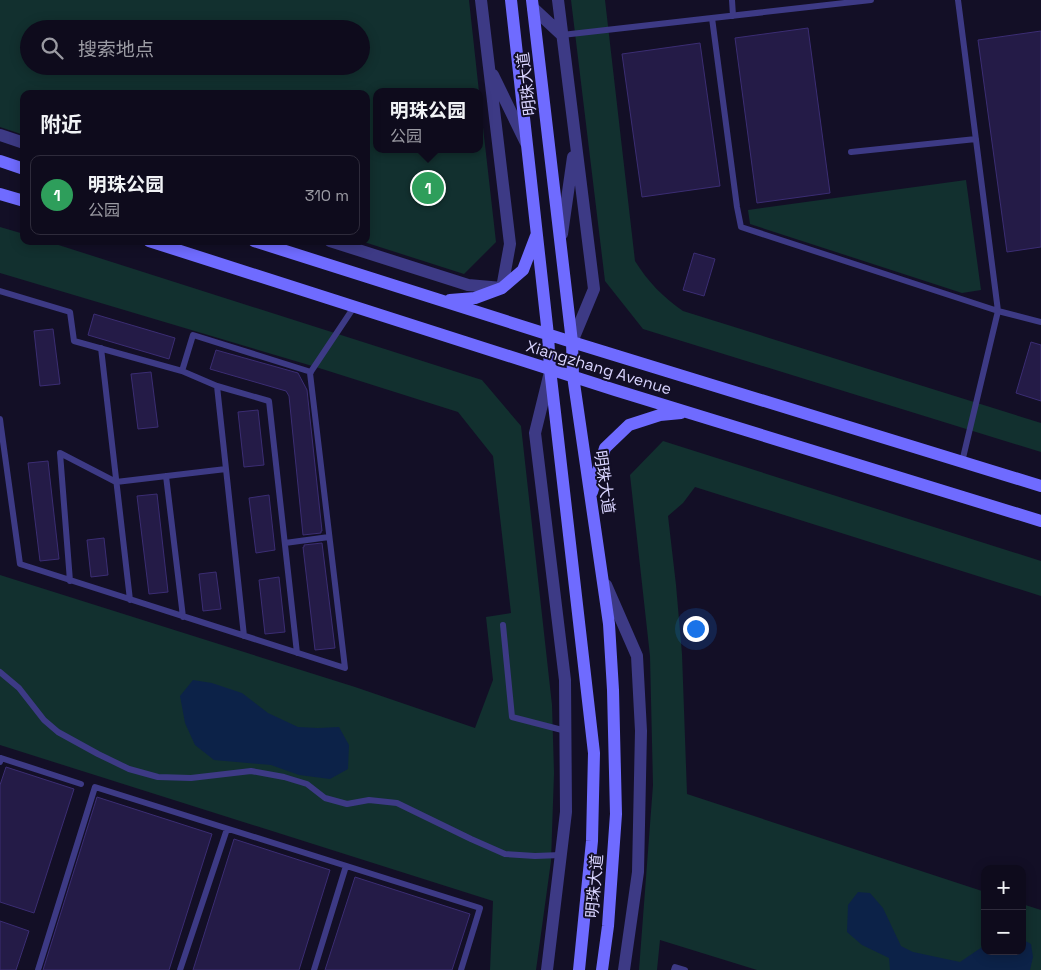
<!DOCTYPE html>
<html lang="zh">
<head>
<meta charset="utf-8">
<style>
	body { margin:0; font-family:"Space Grotesk","Noto Sans SC",sans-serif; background:#1c1929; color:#f1f3f6 }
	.controls { position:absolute; right:15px; bottom:15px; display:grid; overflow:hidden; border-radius:10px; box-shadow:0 2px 12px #0003 }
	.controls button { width:45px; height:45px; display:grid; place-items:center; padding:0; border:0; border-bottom:1px solid #2e2b3b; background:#0e0b1c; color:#f1f3f6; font:25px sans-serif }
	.you { position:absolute; left:695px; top:628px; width:18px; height:18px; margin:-12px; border:4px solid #fff; border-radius:50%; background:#1a73e8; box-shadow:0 0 0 8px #1a73e833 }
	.badge { display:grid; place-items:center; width:32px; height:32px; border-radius:50%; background:#0f766e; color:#fff; font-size:16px; font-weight:700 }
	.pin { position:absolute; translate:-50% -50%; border:2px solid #fff; box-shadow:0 1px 5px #0006 }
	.popup { position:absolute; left:373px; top:88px; width:110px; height:65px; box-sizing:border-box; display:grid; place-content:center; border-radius:10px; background:#0e0b1c; filter:drop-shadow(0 1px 4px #0005); font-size:16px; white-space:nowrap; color:#9b9ba3 }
	.popup b { font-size:19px; color:#f1f3f6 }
	.popup::after { content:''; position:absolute; left:50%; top:100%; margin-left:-10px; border:10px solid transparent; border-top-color:#0e0b1c }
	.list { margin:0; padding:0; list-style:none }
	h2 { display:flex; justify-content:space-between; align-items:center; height:65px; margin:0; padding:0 20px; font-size:21px }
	h2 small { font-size:16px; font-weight:400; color:#9b9ba3 }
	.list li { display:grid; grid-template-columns:32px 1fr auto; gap:15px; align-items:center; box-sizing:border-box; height:80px; margin:0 10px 10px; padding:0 10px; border:1px solid #2e2b3b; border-radius:10px }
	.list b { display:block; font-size:19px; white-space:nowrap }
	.list p { margin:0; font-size:16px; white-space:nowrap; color:#9b9ba3 }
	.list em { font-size:16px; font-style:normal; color:#9b9ba3 }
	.icon { flex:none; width:28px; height:28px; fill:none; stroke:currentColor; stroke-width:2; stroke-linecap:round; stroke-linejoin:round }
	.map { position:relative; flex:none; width:1041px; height:970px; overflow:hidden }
	.search { position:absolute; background:#0e0b1c; box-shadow:0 2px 12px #0003; left:20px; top:20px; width:350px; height:55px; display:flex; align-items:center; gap:12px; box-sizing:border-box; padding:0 18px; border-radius:28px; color:#9b9ba3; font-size:19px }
	.panel { position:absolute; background:#0e0b1c; box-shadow:0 2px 12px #0003; left:20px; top:90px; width:350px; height:155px; border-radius:10px }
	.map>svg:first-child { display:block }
</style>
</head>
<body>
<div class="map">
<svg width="1041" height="970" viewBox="0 0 1041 970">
	<rect width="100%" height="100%" fill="#130f26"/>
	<path fill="#12302f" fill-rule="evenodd" d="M0 0H469L479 92H377V149H479V92L496 242 464 274 361 241H366V94H24V135L0 127ZM29 29H361V66H29Z
		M571 0H605L635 261C648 282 663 297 683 311L1041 423V452L643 329 605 281Z
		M966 180 981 290 962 293 750 224 748 210Z
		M0 227 24 234V241H46L482 380 521 426 552 705 554 773 551 861 536 970H490L493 901 0 745V575L355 687 475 728 493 680 486 617 511 613 493 456 458 412 319 368 0 273Z
		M663 441 1041 561V596L695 487 683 503 668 516 676 585 682 654 687 794 985 892V951H1022V904L1041 910V970H757L660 940 657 970H639L653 785 650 656 630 475Z"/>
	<path fill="#0c2248" d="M193 680 212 683 242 693 268 713 298 727 318 728 339 727 349 745 348 769 330 779 299 775 271 765 214 760 195 745 185 723 180 696Z
		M858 892 870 893 883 908 901 946 913 952 960 962 985 945V951H1022V939L1031 944 1033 957 1030 970H890L889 958 862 945 847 932 848 905Z"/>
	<path fill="#241b47" stroke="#3b2d73" d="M808 28 830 193 757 203 735 38Z
		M1041 31V247L1007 252 978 40Z
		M700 43 720 186 642 197 622 54Z
		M694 253 715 259 704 296 683 290Z
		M94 314 175 338 169 359 88 335Z
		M53 329 60 384 40 386 34 331Z
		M1031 342 1041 345V401L1016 393Z
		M216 350 298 373 307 390 322 531H321V533L303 535 289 396 286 391 210 369Z
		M151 372 158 427 138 429 131 374Z
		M258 410 264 465 244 467 238 412Z
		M48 461 59 559 40 561 28 463Z
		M157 494 168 592 149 594 137 496Z
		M269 495 275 550 256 553 249 498Z
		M104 538 108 575 91 577 87 540Z
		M322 543 335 648 315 650 303 547H304V545Z
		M216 572 221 609 203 611 199 574Z
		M279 577 285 632 265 634 259 580Z
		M6 767 74 789 34 913 0 902V785Z
		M97 797 212 834 169 970H43Z
		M234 839 330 870 299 970H193Z
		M355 877 470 914 452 970H325Z
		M0 921 29 931 16 970H0Z"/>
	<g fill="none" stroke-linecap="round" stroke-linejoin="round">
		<path stroke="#3d3a85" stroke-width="6" d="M732 0 733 16
			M958 0 998 311 962 462
			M712 18 737 207 741 227 998 311 1041 322
			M562 35 871 0
			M851 152 976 139
			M0 291 70 312 74 341 182 371 193 335 311 372
			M101 348 130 600
			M182 371 217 386
			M0 419 1 427
			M0 426 1 427 20 564 345 668 310 373 354 307
			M226 469 244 636
			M166 476 183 617
			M285 543 329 537
			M70 581 60 453 116 482 226 469 217 386 269 401 297 653
			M503 625 512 717 566 731
			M0 672 19 688 44 720 58 732 98 754 129 769 158 777 191 778 251 771 284 777 307 784 325 798 347 804 369 800 397 803 471 839 505 854 535 856 561 855
			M0 762 1 758 81 784
			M38 970 95 787 480 908 461 970
			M180 970 227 829
			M314 970 346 866
			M674 970 675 967 685 970"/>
		<path stroke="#3d3a85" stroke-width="12" d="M558 0 594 289 572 342
			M533 8 562 35
			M493 75 526 143
			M0 135 24 143
			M562 234 573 157
			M330 241 468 285 502 288 510 244 481 0
			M606 585 637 656 641 731 638 872 624 970
			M547 970 566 812 565 680 535 433 550 372"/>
		<path stroke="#6f6bff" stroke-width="12" d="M511 0 548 335 550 369 594 753 592 841 579 970
			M532 0 572 342 573 376 609 624 613 690 616 814 608 926 602 970
			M0 161 24 169
			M0 194 24 201
			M149 241 615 390 1041 521
			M254 241 572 342 1041 486
			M450 300 475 298 502 288 523 270 536 236
			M592 492 605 448 629 425 660 415 681 413"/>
	</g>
	<g text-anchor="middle" stroke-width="4" stroke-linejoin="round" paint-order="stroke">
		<g font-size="16" fill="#d9d4ff" stroke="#130f26">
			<text transform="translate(526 84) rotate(-97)" y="6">明珠大道</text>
			<text transform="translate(599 367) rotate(17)" y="6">Xiangzhang Avenue</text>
			<text transform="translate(605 482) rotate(82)" y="6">明珠大道</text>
			<text transform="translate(594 886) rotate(-85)" y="6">明珠大道</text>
		</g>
	</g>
</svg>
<div class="controls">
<button>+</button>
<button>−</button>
</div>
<div class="you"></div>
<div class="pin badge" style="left:428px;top:188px;background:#2e9e5b">1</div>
<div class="popup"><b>明珠公园</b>公园</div>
<div class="search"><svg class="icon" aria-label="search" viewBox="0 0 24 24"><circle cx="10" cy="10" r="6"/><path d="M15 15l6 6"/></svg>搜索地点</div>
<section class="panel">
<h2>附近<small></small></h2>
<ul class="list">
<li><span class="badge" style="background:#2e9e5b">1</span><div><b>明珠公园</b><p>公园</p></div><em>310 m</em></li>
</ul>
</section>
</div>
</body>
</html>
